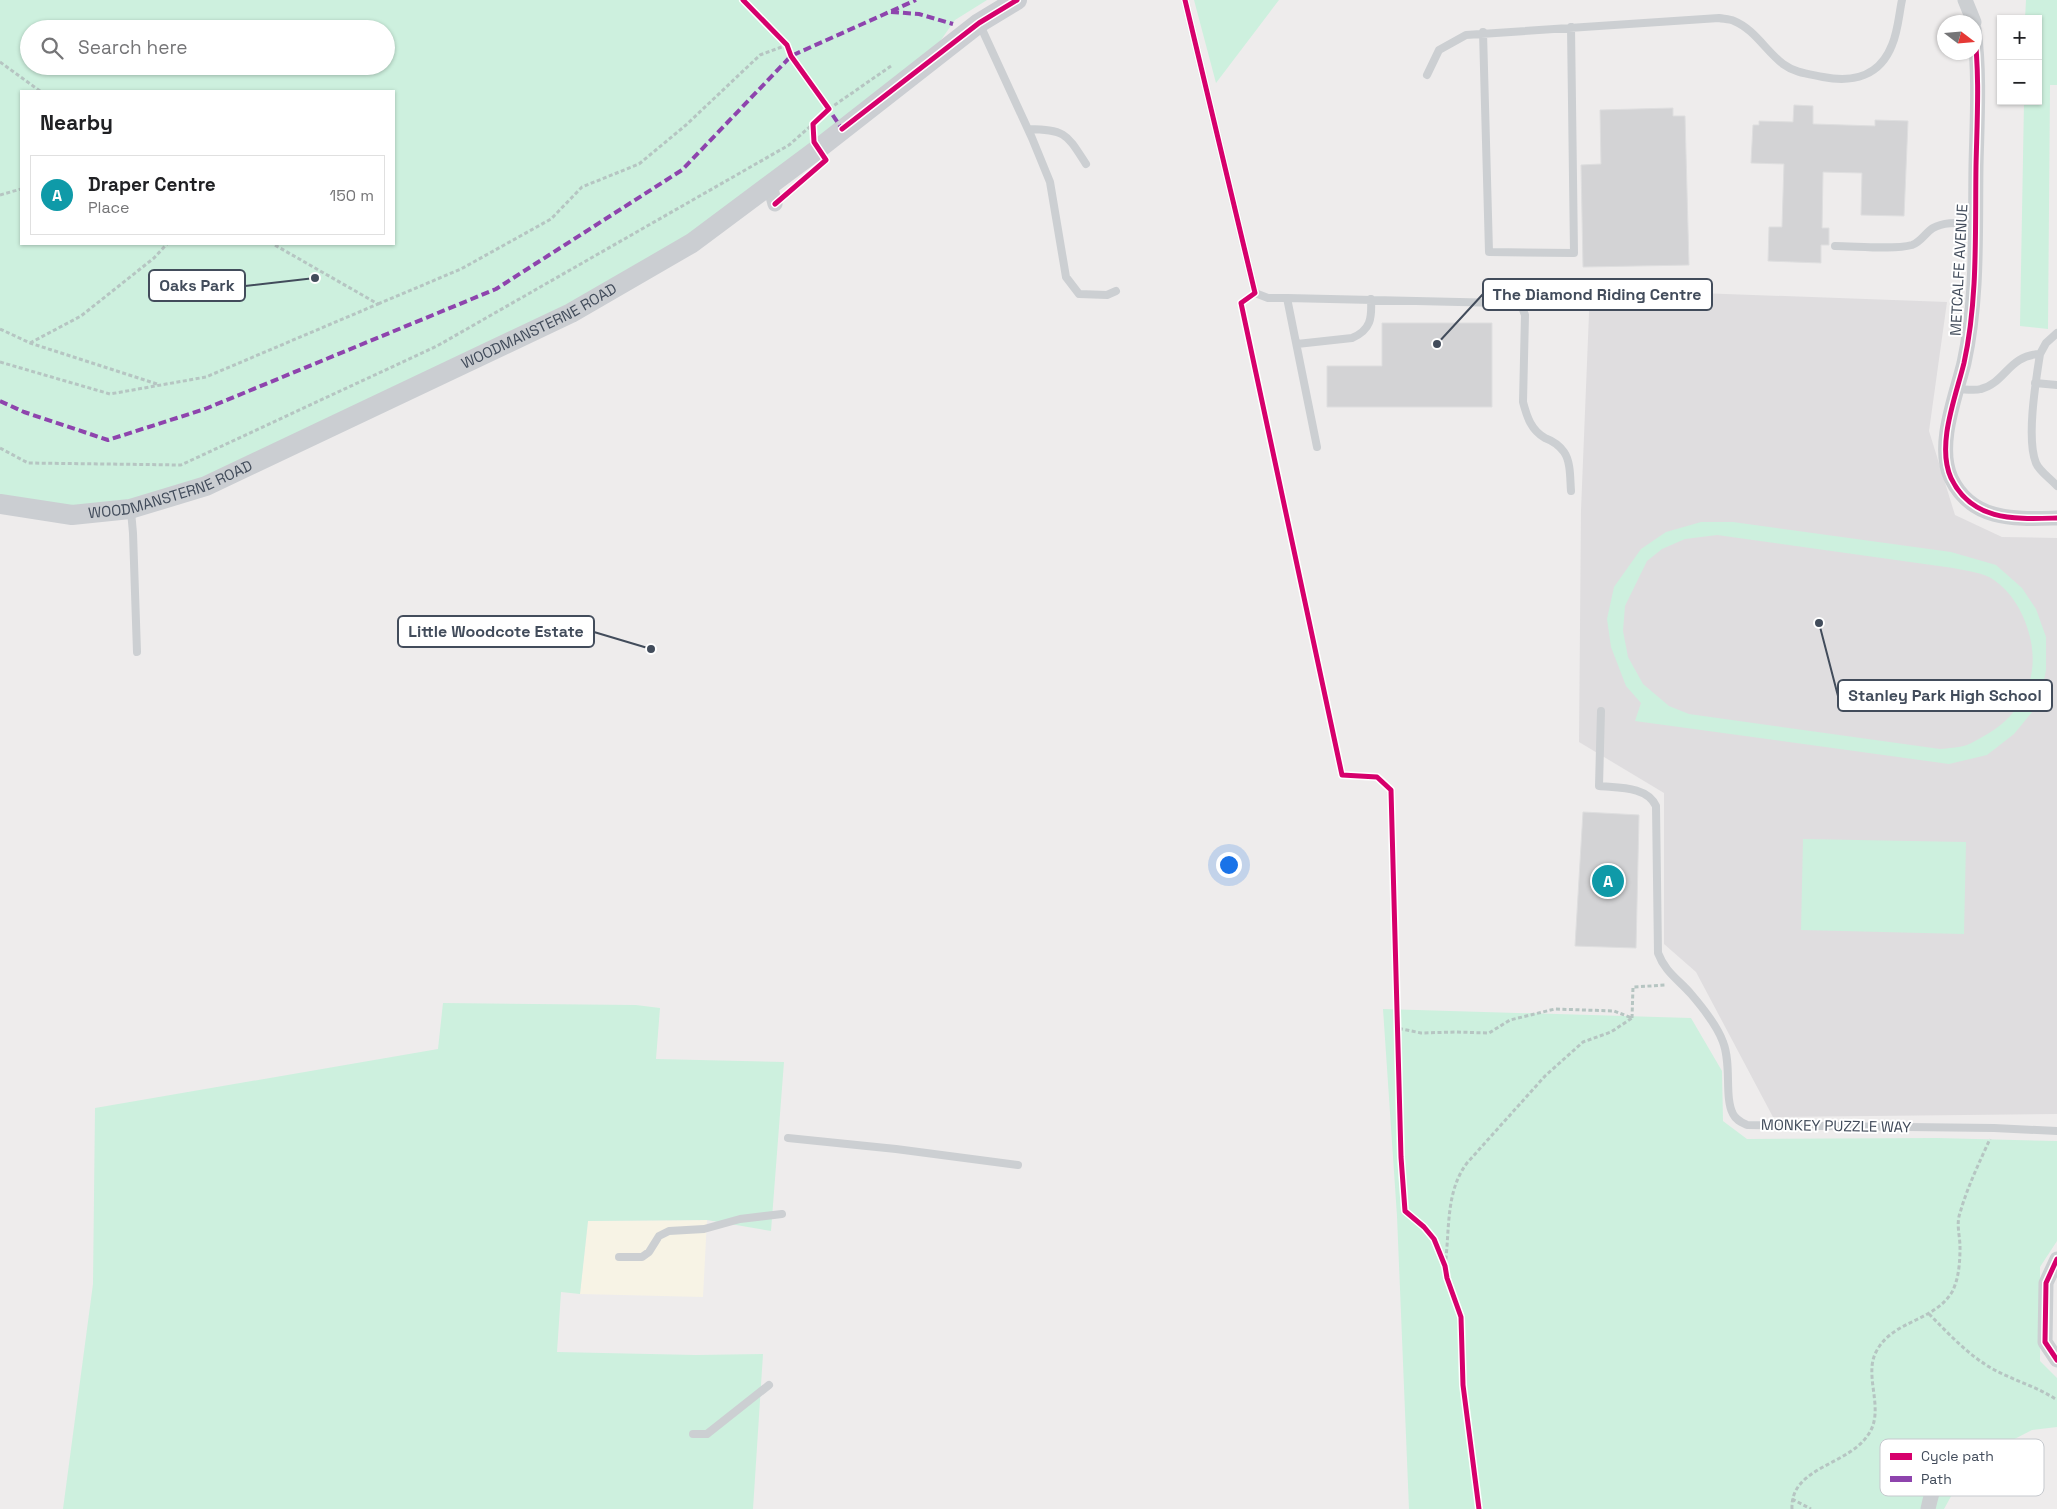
<!DOCTYPE html>
<html lang="en">
<head>
<meta charset="utf-8">
<style>
	body { margin:0; font-family:"Space Grotesk",sans-serif; background:#f2f2f2; color:#202124 }
	.controls { position:absolute; right:15px; top:15px; display:grid; overflow:hidden; border-radius:0px; box-shadow:0 1px 4px #0004 }
	.controls button { width:45px; height:45px; display:grid; place-items:center; padding:0; border:0; border-bottom:1px solid #e0e0e0; background:#fff; color:#202124; font:25px sans-serif }
	.compass { position:absolute; left:1937px; top:15px; width:45px; height:45px; border-radius:50%; background:#fff; box-shadow:0 1px 4px #0004; rotate:106deg }
	.you { position:absolute; left:1228px; top:864px; width:18px; height:18px; margin:-12px; border:4px solid #fff; border-radius:50%; background:#1a73e8; box-shadow:0 0 0 8px #1a73e833 }
	.badge { display:grid; place-items:center; width:32px; height:32px; border-radius:50%; background:#2563eb; color:#fff; font-size:16px; font-weight:700 }
	.pin { position:absolute; translate:-50% -50%; border:2px solid #fff; box-shadow:0 1px 5px #0006 }
	.list { margin:0; padding:0; list-style:none }
	h2 { display:flex; justify-content:space-between; align-items:center; height:65px; margin:0; padding:0 20px; font-size:21px }
	h2 small { font-size:16px; font-weight:400; color:#757577 }
	.list li { display:grid; grid-template-columns:32px 1fr auto; gap:15px; align-items:center; box-sizing:border-box; height:80px; margin:0 10px 10px; padding:0 10px; border:1px solid #e0e0e0; border-radius:0px }
	.list b { display:block; font-size:19px; white-space:nowrap }
	.list p { margin:0; font-size:16px; white-space:nowrap; color:#757577 }
	.list em { font-size:16px; font-style:normal; color:#757577 }
	.icon { flex:none; width:28px; height:28px; fill:none; stroke:currentColor; stroke-width:2; stroke-linecap:round; stroke-linejoin:round }
	.map { position:relative; flex:none; width:2057px; height:1509px; overflow:hidden }
	.search { position:absolute; background:#fff; box-shadow:0 1px 4px #0004; left:20px; top:20px; width:375px; height:55px; display:flex; align-items:center; gap:12px; box-sizing:border-box; padding:0 18px; border-radius:28px; color:#757577; font-size:19px }
	.panel { position:absolute; background:#fff; box-shadow:0 1px 4px #0004; left:20px; top:90px; width:375px; height:155px; border-radius:0px }
	.map>svg:first-child { display:block }
</style>
</head>
<body>
<div class="map">
<svg width="2057" height="1509" viewBox="0 0 2057 1509">
	<rect width="100%" height="100%" fill="#eeecec"/>
	<path fill="#f7f3e5" d="M707 1220 703 1297 580 1294 588 1221Z"/>
	<path fill="#dfdddf" d="M1590 289 1947 302 1929 431 1955 515 2002 537 2057 538V1114L1773 1117 1696 972 1664 944V793L1579 742 1581 510Z"/>
	<path fill="#cdf0de" fill-rule="evenodd" d="M0 0H987L955 20 936 47 692 243 206 486 130 509 0 504ZM29 29H386V66H29ZM21 91H394V244H21Z
		M1194 0H1279L1216 83Z
		M2026 0H2057V85H2050L2048 329 2020 326 2024 101H2038V19H2025Z
		M1701 522H1733L1951 552 1996 565 2022 588 2036 609 2046 637V670L2042 691 2033 711 2014 734 1987 755 1949 764 1635 721 1641 703 1626 686 1611 647 1607 619 1614 587 1641 549 1666 532ZM1717 535 1953 568C1966 571 1983 572 1994 580 2011 592 2022 610 2028 630 2042 674 2024 714 1984 736 1978 739 1972 743 1967 745 1958 748 1948 748 1940 749L1689 714 1669 706 1643 684 1628 657 1623 631 1625 606 1647 561 1662 549 1685 539Z
		M1803 839 1966 842 1964 934 1801 930Z
		M443 1003 636 1005 660 1008 656 1059 784 1062 771 1231 707 1220 588 1221 580 1294 561 1292 557 1352 696 1355 763 1354 753 1509H63L93 1284 95 1108 438 1049Z
		M1383 1009 1691 1018 1722 1071 1723 1121 1747 1139 1937 1138 2057 1141V1241L2040 1267V1361L2057 1378V1427L2032 1430 1970 1462 1944 1509H1409L1397 1216Z"/>
	<path fill="#d3d3d5" stroke="#dededf" d="M1794 105 1813 106V124L1875 126V120L1908 121 1904 216 1861 215 1862 173 1823 172 1822 228H1829V245H1821V263L1768 261 1769 227H1782L1784 164 1751 163 1753 125H1759V121L1793 122Z
		M1673 108V116H1685L1689 265 1583 267 1581 165 1601 164 1600 110Z
		M1382 323H1492V407H1327V366H1382Z
		M1583 812 1639 815 1636 948 1575 946Z"/>
	<g fill="none" stroke-linecap="round" stroke-linejoin="round">
		<path stroke="#b6c5c2" stroke-width="3" stroke-dasharray="4 2.5" stroke-linecap="butt" d="M0 62 40 91
			M829 109 891 66
			M0 195 21 189
			M378 304 461 269 551 219 582 187 639 164 686 125 760 55 787 45
			M0 329 30 343 157 384
			M30 343 81 316 154 258 167 244
			M0 362 110 394 206 377 378 304 273 244
			M0 448 28 463 181 465 437 346 789 145 813 124
			M1632 1018 1633 987 1666 985
			M1445 1266C1450 1231 1445 1192 1467 1163L1545 1076 1583 1042 1611 1032 1632 1018 1614 1011 1555 1009 1510 1020 1489 1033 1455 1032 1421 1033 1397 1028 1401 1157 1405 1211 1424 1227 1434 1239 1445 1266 1447 1278 1461 1317 1463 1385 1479 1509
			M1929 1314C1948 1333 1967 1354 1991 1368 2012 1380 2036 1386 2057 1400
			M1792 1499 1811 1509
			M1792 1509C1790 1465 1853 1466 1871 1430 1883 1406 1864 1375 1876 1352 1892 1320 1934 1322 1952 1292 1959 1279 1960 1261 1960 1247 1960 1236 1956 1224 1960 1213 1967 1188 1979 1163 1990 1139"/>
		<path stroke="#cccfd2" stroke-width="8" d="M1185 0 1255 293 1268 298H1287L1317 447
			M980 25 1032 138 1050 182 1066 277 1079 294 1107 295 1116 291
			M1483 32 1489 252 1574 253 1571 27
			M1427 75 1439 50 1466 35 1719 18C1724 19 1730 19 1734 21 1754 29 1766 51 1783 64 1795 73 1809 74 1823 77 1853 83 1880 76 1892 45 1898 31 1899 14 1902 0
			M1028 129C1066 130 1066 133 1086 164
			M1835 246C1856 246 1894 250 1912 245 1921 242 1926 232 1933 228 1945 221 1962 223 1975 223
			M1287 298 1502 303 1522 307 1525 315 1523 402C1527 417 1531 430 1545 438 1553 441 1559 445 1564 452 1571 462 1570 479 1571 491
			M1297 344 1352 338C1371 330 1372 318 1371 299
			M2040 354C2036 380 2026 439 2036 463 2039 471 2051 479 2057 486
			M2035 383 2057 385
			M1957 389C1964 389 1974 391 1981 389 2005 383 2009 355 2040 354L2046 343 2057 333
			M131 511 133 533 137 652
			M1601 711 1599 786C1618 788 1647 786 1656 806L1658 953C1665 972 1679 980 1691 994 1703 1008 1717 1025 1723 1042 1732 1065 1724 1097 1733 1114 1736 1120 1741 1122 1747 1125L1994 1128 2057 1131
			M788 1138 896 1149 1018 1165
			M619 1257H642L649 1252 659 1236 669 1231 704 1229 740 1219 782 1214
			M693 1434H707L769 1385"/>
		<path stroke="#cccfd2" stroke-width="15" d="M1965 0 1974 22
			M1974 29C1980 74 1977 121 1976 166 1975 231 1978 299 1964 363 1956 396 1936 445 1951 478 1972 522 2016 519 2057 518
			M770 185 775 204
			M2057 1259 2046 1283 2045 1342 2057 1360
			M1928 1509C1936 1472 1941 1469 1973 1450"/>
		<path stroke="#cbced2" stroke-width="20" id="s1" d="M0 504 72 515 130 509 206 486 571 313 692 243 818 149 979 23 1017 0"/>
		<path stroke="#8e44ad" stroke-width="4" stroke-dasharray="8 4" stroke-linecap="butt" d="M891 12 919 14 953 24
			M826 105 842 129
			M0 401 24 412 108 440 205 409 496 289 682 170 791 56 916 0"/>
		<g stroke="#fff" stroke-width="8">
			<path id="cycleway" d="M743 0 787 45 791 56 829 109 813 124 814 142 826 160 775 204
				M1185 0 1255 293 1241 303 1342 775 1377 777 1391 790 1401 1157 1405 1211 1424 1227 1434 1239 1445 1266 1447 1278 1461 1317 1463 1385 1479 1509
				M1974 29C1980 74 1977 121 1976 166 1975 231 1978 299 1964 363 1956 396 1936 445 1951 478 1972 522 2016 519 2057 518
				M842 129 979 23 1017 0
				M2057 1259 2046 1283 2045 1342 2057 1360"/>
		</g>
		<use href="#cycleway" stroke="#d6006c" stroke-width="5"/>
	</g>
	<g text-anchor="middle" stroke-width="4" stroke-linejoin="round" paint-order="stroke">
		<g font-size="15" fill="#424c5b" stroke="#fff">
			<text transform="translate(1959 270) rotate(-87)" y="5">METCALFE AVENUE</text>
			<text dy="5" stroke="none"><textPath href="#s1" startOffset="580">WOODMANSTERNE ROAD</textPath></text>
			<text dy="5" stroke="none"><textPath href="#s1" startOffset="175">WOODMANSTERNE ROAD</textPath></text>
			<text transform="translate(1836 1126) rotate(1)" y="5">MONKEY PUZZLE WAY</text>
		</g>
	</g>
	<rect x="1880" y="1439" width="164" height="57" rx="8" fill="#fff" stroke="#c6c9ce" stroke-width="1"/>
	<rect x="1890" y="1453" width="22" height="7" fill="#d6006c"/>
	<rect x="1890" y="1476" width="22" height="6" fill="#8e44ad"/>
	<g font-size="14" fill="#424c5b">
		<text x="1921" y="1461">Cycle path</text>
		<text x="1921" y="1484">Path</text>
	</g>
	<path fill="none" stroke="#424c5b" stroke-width="2" d="M315 278L245 286M1437 344L1483 294M651 649L594 632M1819 623L1838 696"/>
	<g fill="#424c5b" stroke="#fff" stroke-width="2">
		<circle cx="315" cy="278" r="5"/>
		<circle cx="1437" cy="344" r="5"/>
		<circle cx="651" cy="649" r="5"/>
		<circle cx="1819" cy="623" r="5"/>
	</g>
	<g fill="#fff" stroke="#424c5b" stroke-width="2">
		<rect x="149" y="270" width="96" height="31" rx="5"/>
		<rect x="1483" y="279" width="229" height="31" rx="5"/>
		<rect x="398" y="616" width="196" height="31" rx="5"/>
		<rect x="1838" y="680" width="214" height="31" rx="5"/>
	</g>
	<g font-size="16" text-anchor="middle" font-weight="bold" fill="#424c5b">
		<text x="197" y="291">Oaks Park</text>
		<text x="1597" y="300">The Diamond Riding Centre</text>
		<text x="496" y="637">Little Woodcote Estate</text>
		<text x="1945" y="701">Stanley Park High School</text>
	</g>
</svg>
<div class="controls">
<button>+</button>
<button>−</button>
</div>
<svg class="compass" viewBox="-18 -18 36 36"><path d="M0-13l5 13h-10z" fill="#e53935"/><path d="M0 13l5-13h-10z" fill="#757577"/></svg>
<div class="you"></div>
<div class="pin badge" style="left:1608px;top:881px;background:#0f9aa8">A</div>
<div class="search"><svg class="icon" aria-label="search" viewBox="0 0 24 24"><circle cx="10" cy="10" r="6"/><path d="M15 15l6 6"/></svg>Search here</div>
<section class="panel">
<h2>Nearby<small></small></h2>
<ul class="list">
<li><span class="badge" style="background:#0f9aa8">A</span><div><b>Draper Centre</b><p>Place</p></div><em>150 m</em></li>
</ul>
</section>
</div>
</body>
</html>
